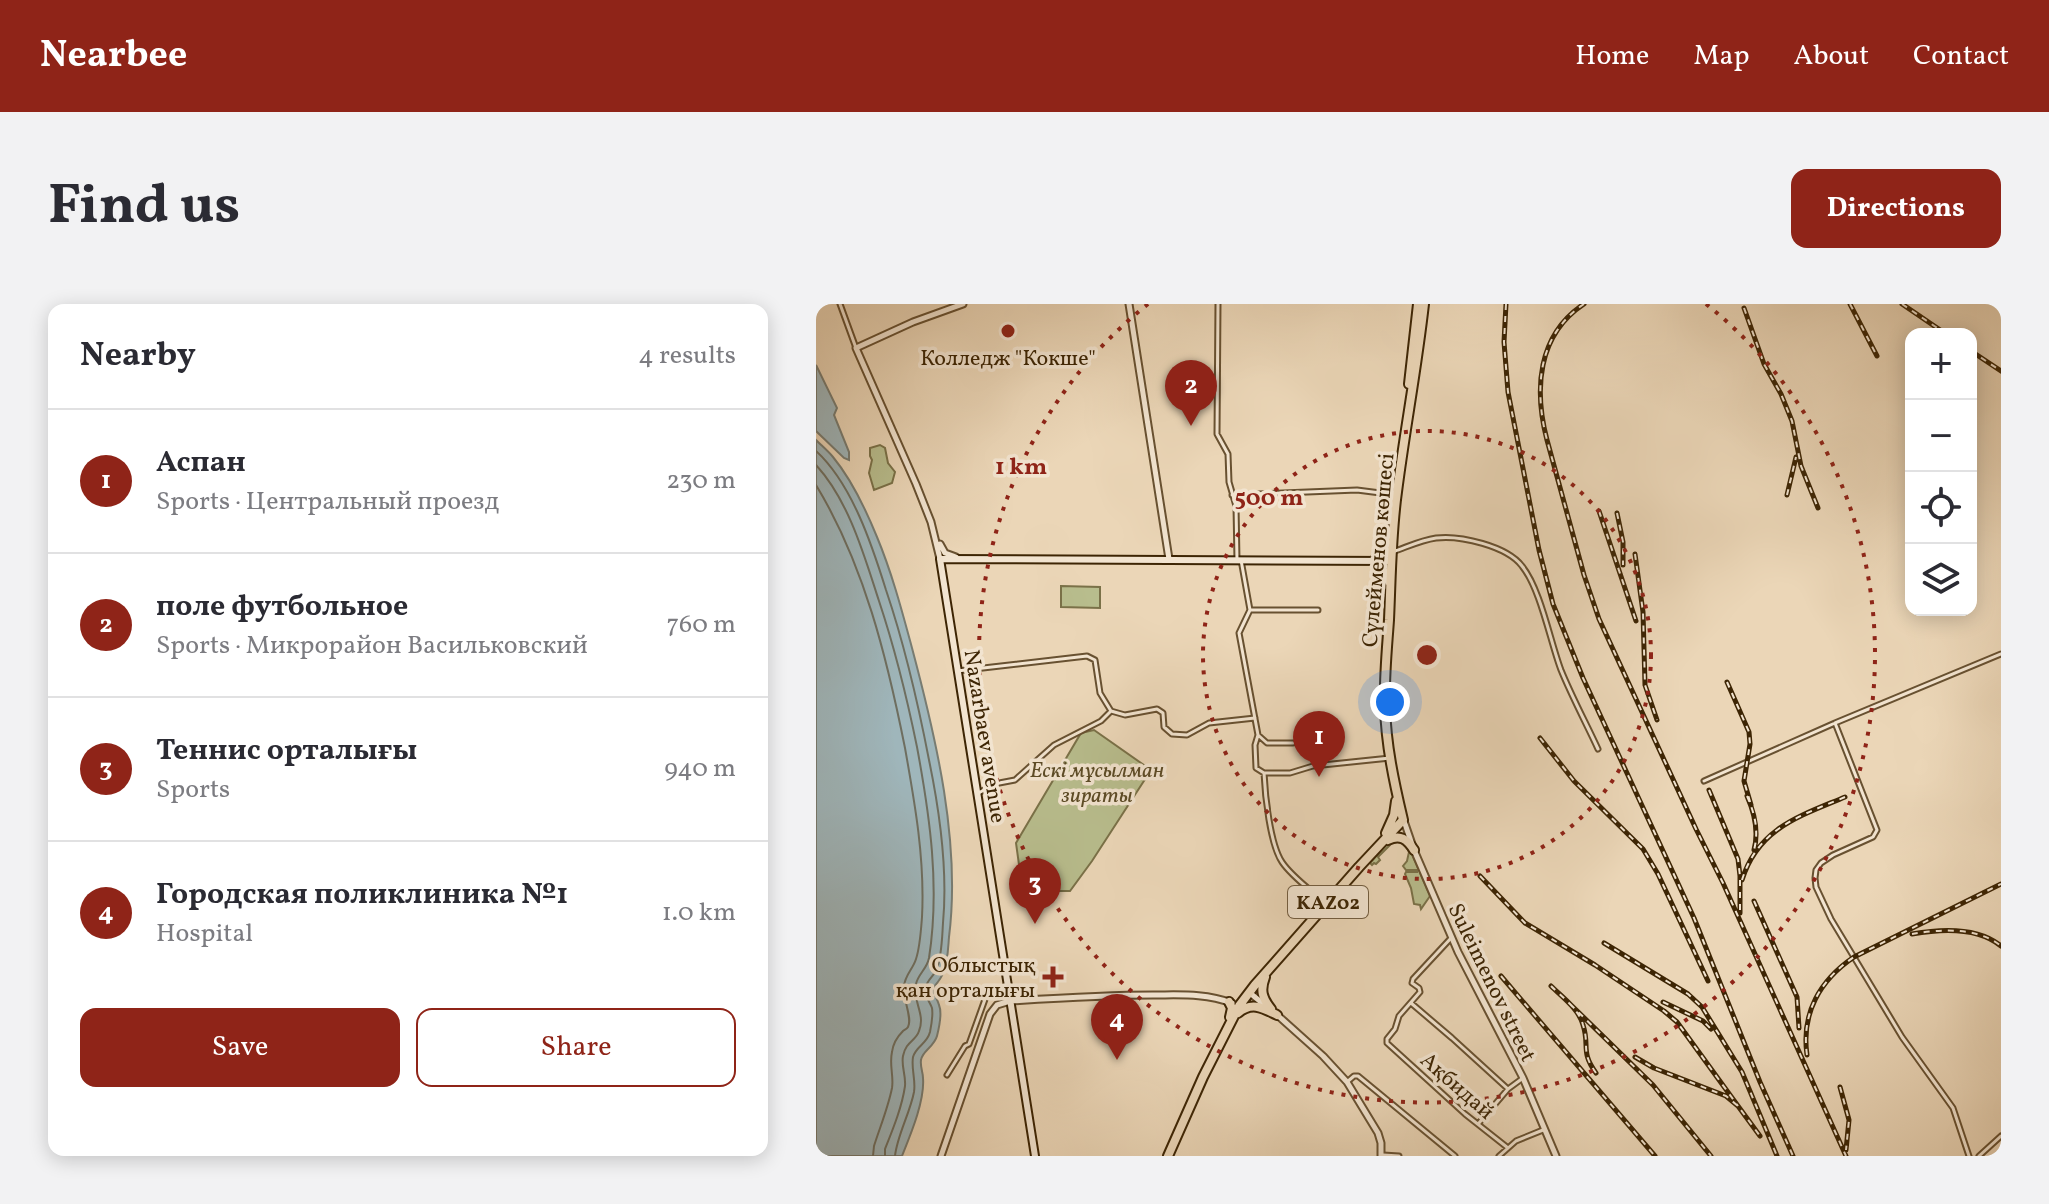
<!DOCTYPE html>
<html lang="en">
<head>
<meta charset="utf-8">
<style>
	body { margin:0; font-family:Vollkorn,serif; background:#f2f2f3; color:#2b2b33 }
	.controls { position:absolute; right:24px; top:24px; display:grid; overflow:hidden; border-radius:16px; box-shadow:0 4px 20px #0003 }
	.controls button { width:72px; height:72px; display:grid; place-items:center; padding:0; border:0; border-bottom:2px solid #e1e1e2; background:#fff; color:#2b2b33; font:40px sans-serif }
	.you { position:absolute; left:574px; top:398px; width:28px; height:28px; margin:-20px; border:6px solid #fff; border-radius:50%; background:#1a73e8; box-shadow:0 0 0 12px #1a73e833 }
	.badge { display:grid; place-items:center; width:52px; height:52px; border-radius:50%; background:#8f2418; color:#fff; font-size:26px; font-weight:700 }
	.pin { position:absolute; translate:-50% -66px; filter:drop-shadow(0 2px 4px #0008) }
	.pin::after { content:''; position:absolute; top:42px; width:28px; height:24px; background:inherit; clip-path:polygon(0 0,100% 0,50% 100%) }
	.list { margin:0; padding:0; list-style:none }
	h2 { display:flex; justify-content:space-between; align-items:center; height:104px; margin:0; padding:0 32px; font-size:34px }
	h2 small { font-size:26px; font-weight:400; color:#7c7c81 }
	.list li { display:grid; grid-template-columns:52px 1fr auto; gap:24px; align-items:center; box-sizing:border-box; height:144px; padding:0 32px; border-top:2px solid #e1e1e2 }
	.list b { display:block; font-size:30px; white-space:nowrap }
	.list p { margin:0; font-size:26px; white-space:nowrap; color:#7c7c81 }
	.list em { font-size:26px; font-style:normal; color:#7c7c81 }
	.actions { display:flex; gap:16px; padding:24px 32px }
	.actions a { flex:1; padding:18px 0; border:2px solid #8f2418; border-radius:16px; text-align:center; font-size:28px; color:#8f2418 }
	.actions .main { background:#8f2418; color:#fff }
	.icon { flex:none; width:44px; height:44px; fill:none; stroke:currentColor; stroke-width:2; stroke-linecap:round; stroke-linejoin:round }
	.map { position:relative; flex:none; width:1185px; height:852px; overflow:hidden; border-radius:16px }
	header { display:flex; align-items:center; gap:48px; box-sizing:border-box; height:112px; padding:0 40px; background:#8f2418; color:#fff }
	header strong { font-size:38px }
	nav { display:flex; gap:44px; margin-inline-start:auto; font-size:28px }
	.intro { display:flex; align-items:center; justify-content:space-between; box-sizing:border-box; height:192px; padding:0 48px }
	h1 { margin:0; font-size:56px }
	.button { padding:20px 36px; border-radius:16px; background:#8f2418; color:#fff; font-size:28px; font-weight:700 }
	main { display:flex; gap:48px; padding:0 48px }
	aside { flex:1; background:#fff; border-radius:16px; box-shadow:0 4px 20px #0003 }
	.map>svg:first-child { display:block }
</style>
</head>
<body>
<header>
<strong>Nearbee</strong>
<nav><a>Home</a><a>Map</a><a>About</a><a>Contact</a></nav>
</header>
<div class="intro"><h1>Find us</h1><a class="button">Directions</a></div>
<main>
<aside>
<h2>Nearby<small>4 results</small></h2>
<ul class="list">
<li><span class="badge">1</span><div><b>Аспан</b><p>Sports · Центральный проезд</p></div><em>230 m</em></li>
<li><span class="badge">2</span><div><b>поле футбольное</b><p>Sports · Микрорайон Васильковский</p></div><em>760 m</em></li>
<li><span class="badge">3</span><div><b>Теннис орталығы</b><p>Sports</p></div><em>940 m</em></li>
<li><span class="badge">4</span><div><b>Городская поликлиника №1</b><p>Hospital</p></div><em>1.0 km</em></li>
</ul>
<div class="actions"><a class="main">Save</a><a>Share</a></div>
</aside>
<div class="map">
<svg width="1185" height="852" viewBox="0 0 1185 852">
	<rect width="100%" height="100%" fill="#ebd6b7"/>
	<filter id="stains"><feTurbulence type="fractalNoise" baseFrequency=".0025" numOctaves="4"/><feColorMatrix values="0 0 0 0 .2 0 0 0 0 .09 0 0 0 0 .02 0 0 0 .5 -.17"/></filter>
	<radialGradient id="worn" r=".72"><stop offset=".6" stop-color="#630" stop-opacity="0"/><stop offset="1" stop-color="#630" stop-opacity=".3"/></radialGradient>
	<path fill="#b8bd8d" stroke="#7a7148" stroke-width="2" d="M64 141 69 144 72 159 79 168 76 179 58 186 53 169 56 156 54 152V144Z
		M245 282 284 283V304L245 303Z
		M278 426 335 466 276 557 254 587H234L204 568 200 539 265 429Z
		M582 534 588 536 592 541 614 592 605 605 604 601 598 600 595 584 589 570 590 568H601V566H590L587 562 591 557 593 548C589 541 587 535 578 537L562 553 564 556 560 560 558 559 556 561 554 559 574 536Z"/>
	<path fill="#9fb6bb" stroke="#787c72" stroke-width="2" d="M0 61 21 104 18 111 33 148V156L28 154 0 127Z
		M0 136C6 142 12 147 17 153 36 176 50 206 61 233 76 269 86 307 96 344 120 434 145 539 133 633 132 645 132 658 127 669 125 675 121 679 117 684 118 692 121 694 123 701 126 708 123 724 121 732 118 743 106 747 105 756 104 763 107 768 107 774 109 797 94 832 86 852H0Z"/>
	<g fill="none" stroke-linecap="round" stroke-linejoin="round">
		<path stroke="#6e6e60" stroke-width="2" d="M0 147C36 180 56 241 70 286 89 342 102 399 113 456 124 509 132 565 127 619 126 634 126 653 120 667 117 672 112 676 110 682 107 691 113 696 116 704 117 710 115 723 114 728 111 740 100 742 97 753 95 765 100 776 98 788 94 809 81 832 79 852
			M0 161C33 197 48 251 63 297 79 345 91 394 101 443 114 513 124 583 113 654 111 665 102 670 100 680 96 697 110 710 103 727 100 737 90 737 87 752 85 762 90 771 89 782 86 803 77 825 69 845V852
			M0 181C48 260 71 354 89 444 99 500 109 556 106 613 105 626 104 643 100 655 97 665 89 671 88 682 86 694 97 714 92 723 91 725 88 726 87 727 81 733 77 740 76 748 73 761 78 772 76 784 72 804 64 823 58 842L57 852"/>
		<g stroke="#685131" stroke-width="7">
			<path id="minor" d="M24 0 40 44
				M402 0 401 130 412 150 413 178 420 202 421 256
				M416 191 541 186 580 191
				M579 247C593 242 606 236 620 234 644 231 691 242 706 262 725 286 734 337 745 366 756 393 770 419 782 445
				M425 256 434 306H502
				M434 306 423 329 442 431 451 439H477
				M141 367 271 352 279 356 284 389 295 407 309 411 341 405 347 409 348 423 356 430 371 431 393 419 439 414
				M1019 419 1061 526 1057 533 1017 551 1005 559 1000 566 999 574 1000 583 1015 615 1086 733 1137 804 1153 852
				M442 431 439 441 440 464 448 469
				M888 477 1019 419 1185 350
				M161 490 178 480 199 476 238 441 285 417 294 408
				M508 598C495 586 476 573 466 558 454 540 449 491 448 469H474L497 462 574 454
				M636 633 597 675 596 679 603 684 604 688 583 712 579 725 571 735V739L649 810 692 844
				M595 699 636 734 692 785 707 774
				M131 771 149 742 153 740 172 687 176 685 192 684
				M531 778 538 772H542L639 852
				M663 819 692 785
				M567 851 583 852
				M683 852 700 837 727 826
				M1163 852 1185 832"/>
		</g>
		<g stroke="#685131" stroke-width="9">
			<path id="tertiary" d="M313 0 353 255
				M124 240 129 249 140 253
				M124 255 115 218 100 180 40 44 97 18 147 0
				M588 517 598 546 642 648 707 774 740 852
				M434 689 451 703
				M459 709 507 752 531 778 562 829 565 839V852
				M125 852 174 710 181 701 194 697C242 694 289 691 337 691 365 691 389 689 416 699"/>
		</g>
		<g stroke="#3d2504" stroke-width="10">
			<path id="secondary" d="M559 254 568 250 574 228
				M559 260C568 262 570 269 572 278
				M219 852 124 255 575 257"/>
		</g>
		<g stroke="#3d2504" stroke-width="12">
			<path id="trunk" d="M593 80 602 0
				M570 529 578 511 580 497
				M572 536C584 530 591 535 598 546
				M449 673C444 686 446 694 455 705
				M413 698 416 704 414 713
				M422 709C436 697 447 704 461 711
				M352 852 387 773 423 702 439 681 543 563 587 516C578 478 570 441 569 402 568 373 571 345 573 316 575 273 575 231 581 188 589 125 601 63 608 0"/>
		</g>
		<use href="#minor" stroke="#f2e4d0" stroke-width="3"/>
		<use href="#tertiary" stroke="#f2e4d0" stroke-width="5"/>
		<use href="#secondary" stroke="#f2e4d0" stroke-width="6"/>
		<use href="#trunk" stroke="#ebd6b7" stroke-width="8"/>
		<g stroke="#3d2504" stroke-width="5">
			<path id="rail" d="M690 0 688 38 692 88 723 246 737 300 767 374 878 614 944 778 977 852
				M768 0C721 31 718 86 731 136L768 271 783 315 880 525 907 579 1030 852
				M1034 0 1061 52
				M1086 0 1130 30
				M928 4 948 60 965 90 976 117 985 162 1002 204
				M1155 47 1185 67
				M971 191 980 153
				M783 207 820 317
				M801 209 807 238V261
				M819 250 827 308 829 381 841 416
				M911 378 933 428 934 440 928 477 935 501
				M724 434 758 477 827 545 842 570 892 677
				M893 486 922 555 924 572V609
				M931 492C939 510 943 527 938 546
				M664 572 709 619 779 661 848 707 861 718 922 802
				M926 576C942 524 984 512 1029 493
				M938 597 981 693 983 724
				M1096 630C1124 625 1162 623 1185 642
				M788 639 872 690 886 703 926 768 961 852
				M685 672 839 852
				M735 682C746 693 763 705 767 721 774 742 764 747 780 769
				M847 698 887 717 895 725
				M754 700 837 781 895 852
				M991 751C985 709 1004 676 1038 653L1185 580
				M819 753 838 764 910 792 922 802 944 832
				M1024 783 1033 816 1030 846"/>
		</g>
		<use href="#rail" stroke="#f2e4d0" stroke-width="2" stroke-dasharray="6" stroke-linecap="butt"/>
	</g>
	<g fill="none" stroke="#8f2418" stroke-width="4" stroke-dasharray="4 8">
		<circle cx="611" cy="351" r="224"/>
		<path d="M890 0A448 448 0 1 1 332 0"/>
	</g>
	<g fill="#8f2418" stroke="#f2e4d0" stroke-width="3">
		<circle cx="192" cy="27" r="8"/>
		<path d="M233 661h8v8h8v8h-8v8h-8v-8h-8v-8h8z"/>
	</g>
	<g text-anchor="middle" stroke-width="7" stroke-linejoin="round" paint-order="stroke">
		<rect fill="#f2e4d0" stroke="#735e41" stroke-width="2" x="472" y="582" width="80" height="32" rx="6"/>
		<g font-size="20" font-weight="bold" fill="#3d2504">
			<text x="512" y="605">KАZ02</text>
		</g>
		<g font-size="22" fill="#3d2504" stroke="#f2e4d0">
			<text x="192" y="61">Колледж "Кокше"</text>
			<text x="219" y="668" text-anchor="end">Облыстық<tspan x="219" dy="25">қан орталығы</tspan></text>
		</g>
		<g font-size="22" fill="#3d2504" stroke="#f2e4d0">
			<text transform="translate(561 246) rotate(-85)" y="8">Сүлейменов көшесі</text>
			<text transform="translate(170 432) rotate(81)" y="8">Nazarbaev avenue</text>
			<text transform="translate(677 678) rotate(64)" y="8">Suleimenov street</text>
			<text transform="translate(642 781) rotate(41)" y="8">Ақбидай</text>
		</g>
		<g font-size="22" font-style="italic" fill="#5c4b26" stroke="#f2e4d0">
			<text x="281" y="473">Ескі мұсылман<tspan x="281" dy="25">зираты</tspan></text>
		</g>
	</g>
	<circle cx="611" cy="351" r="12" fill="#8f2418" stroke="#f2e4d0" stroke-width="4"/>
	<g font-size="24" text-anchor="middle" font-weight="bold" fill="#8f2418" stroke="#f2e4d0" stroke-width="7" stroke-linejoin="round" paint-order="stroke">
		<text x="205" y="170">1 km</text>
		<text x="453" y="201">500 m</text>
	</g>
	<rect width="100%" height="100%" filter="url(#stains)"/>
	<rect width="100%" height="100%" fill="url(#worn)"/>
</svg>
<div class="controls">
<button>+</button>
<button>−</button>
<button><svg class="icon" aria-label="locate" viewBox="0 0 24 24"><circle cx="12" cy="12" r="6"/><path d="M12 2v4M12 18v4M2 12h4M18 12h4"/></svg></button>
<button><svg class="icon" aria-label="layers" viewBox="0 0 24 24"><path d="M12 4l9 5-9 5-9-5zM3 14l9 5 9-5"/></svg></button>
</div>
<div class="you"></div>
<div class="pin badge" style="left:503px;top:473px">1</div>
<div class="pin badge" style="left:375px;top:122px">2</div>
<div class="pin badge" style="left:219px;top:620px">3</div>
<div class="pin badge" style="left:301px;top:756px">4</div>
</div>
</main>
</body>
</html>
